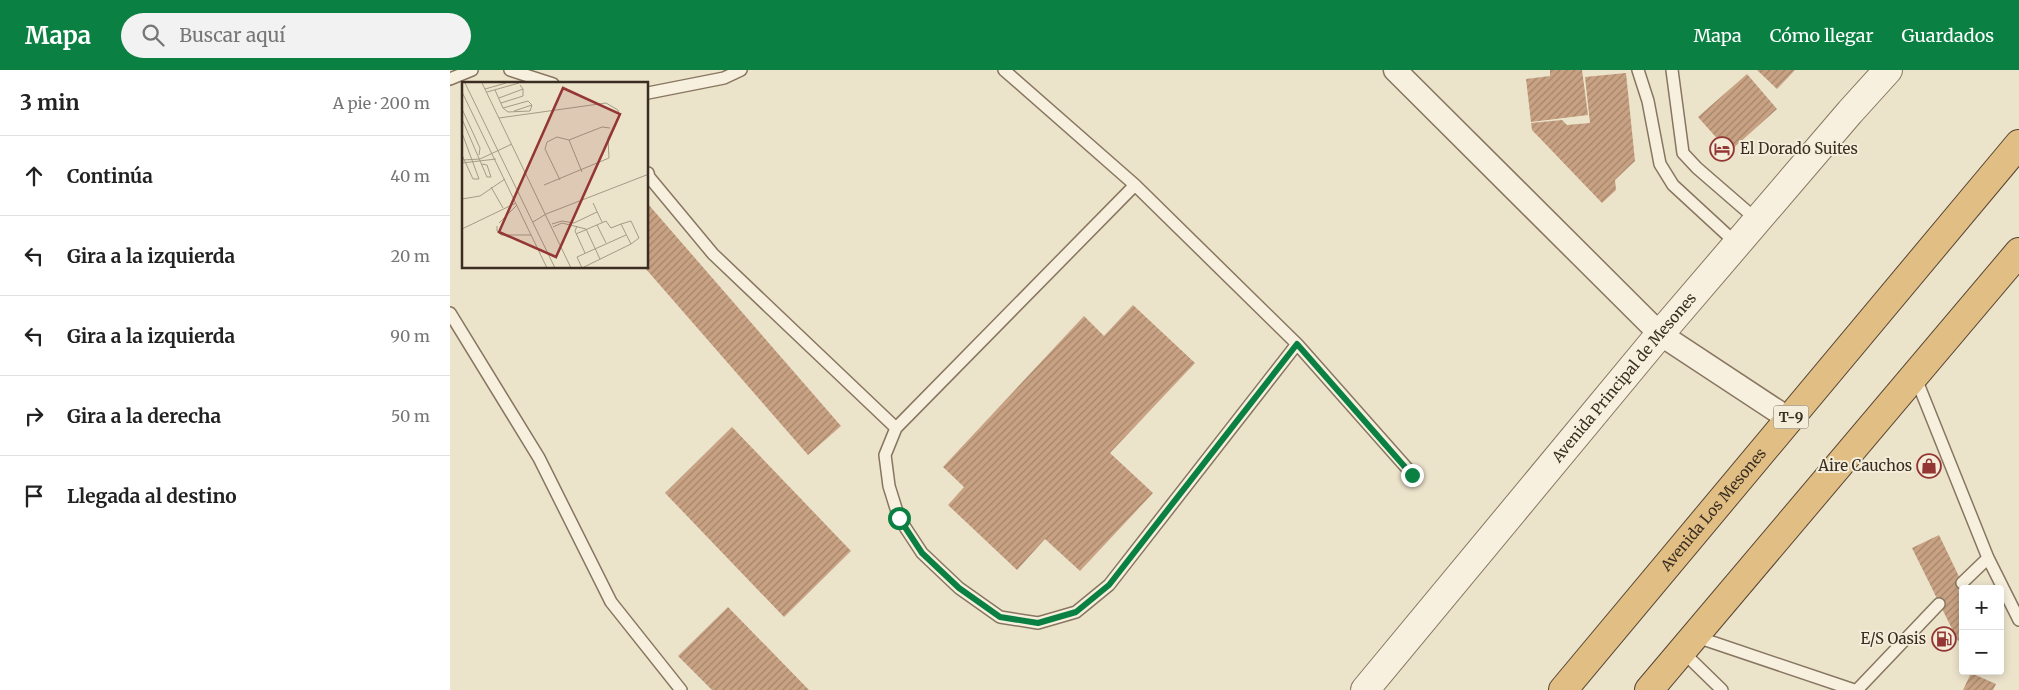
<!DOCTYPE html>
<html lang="es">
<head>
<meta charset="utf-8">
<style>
	body { margin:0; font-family:Merriweather,serif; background:#f2f2f2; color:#222 }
	.controls { position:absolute; right:15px; bottom:15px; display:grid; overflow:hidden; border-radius:5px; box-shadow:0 2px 8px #0003 }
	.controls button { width:45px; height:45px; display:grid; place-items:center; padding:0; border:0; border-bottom:1px solid #e0e0e0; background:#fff; color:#222; font:25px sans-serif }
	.stop { position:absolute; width:15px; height:15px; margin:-11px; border:4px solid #0b8043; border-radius:50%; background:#fff }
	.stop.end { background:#0b8043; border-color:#fff; box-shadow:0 1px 5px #0008 }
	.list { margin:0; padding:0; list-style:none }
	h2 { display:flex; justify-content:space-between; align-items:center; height:65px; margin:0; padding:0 20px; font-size:21px }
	h2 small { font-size:16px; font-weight:400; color:#767676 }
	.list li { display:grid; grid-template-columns:32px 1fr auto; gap:15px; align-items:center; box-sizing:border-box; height:80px; padding:0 20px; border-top:1px solid #e0e0e0 }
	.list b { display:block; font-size:19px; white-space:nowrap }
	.list em { font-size:16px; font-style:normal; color:#767676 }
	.icon { flex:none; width:28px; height:28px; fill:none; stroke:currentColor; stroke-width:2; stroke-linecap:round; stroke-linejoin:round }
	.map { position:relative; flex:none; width:1569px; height:620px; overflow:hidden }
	header { display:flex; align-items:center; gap:30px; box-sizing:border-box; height:70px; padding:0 25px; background:#0b8043; color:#fff }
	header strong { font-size:24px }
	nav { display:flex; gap:28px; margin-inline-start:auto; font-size:18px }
	.search { width:350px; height:45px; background:#f2f2f2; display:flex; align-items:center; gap:12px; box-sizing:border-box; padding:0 18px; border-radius:28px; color:#767676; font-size:19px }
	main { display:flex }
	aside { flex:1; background:#fff }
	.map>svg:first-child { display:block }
</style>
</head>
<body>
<header>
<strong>Mapa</strong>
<div class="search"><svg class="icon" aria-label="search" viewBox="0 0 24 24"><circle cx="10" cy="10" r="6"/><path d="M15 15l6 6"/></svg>Buscar aquí</div>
<nav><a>Mapa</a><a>Cómo llegar</a><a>Guardados</a></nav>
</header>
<main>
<aside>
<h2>3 min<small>A pie · 200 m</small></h2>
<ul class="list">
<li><svg class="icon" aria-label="ahead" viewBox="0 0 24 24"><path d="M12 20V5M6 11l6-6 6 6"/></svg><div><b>Continúa</b></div><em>40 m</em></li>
<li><svg class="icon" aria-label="left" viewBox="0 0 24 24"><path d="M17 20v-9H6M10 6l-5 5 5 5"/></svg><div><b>Gira a la izquierda</b></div><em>20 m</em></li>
<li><svg class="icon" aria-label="left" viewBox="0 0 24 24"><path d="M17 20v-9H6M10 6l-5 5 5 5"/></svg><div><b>Gira a la izquierda</b></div><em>90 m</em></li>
<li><svg class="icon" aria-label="right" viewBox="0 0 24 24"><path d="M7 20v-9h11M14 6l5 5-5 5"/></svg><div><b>Gira a la derecha</b></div><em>50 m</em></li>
<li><svg class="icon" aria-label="arrive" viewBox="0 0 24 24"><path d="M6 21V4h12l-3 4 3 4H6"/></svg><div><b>Llegada al destino</b></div></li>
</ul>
</aside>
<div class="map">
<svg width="1569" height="620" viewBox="0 0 1569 620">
	<defs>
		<pattern id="building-hatch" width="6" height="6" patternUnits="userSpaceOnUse" patternTransform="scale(1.25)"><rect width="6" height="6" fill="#c8a283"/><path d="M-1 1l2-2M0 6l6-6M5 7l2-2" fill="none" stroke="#a3846b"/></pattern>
	</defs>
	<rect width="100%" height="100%" fill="#ece3cb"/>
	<path fill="url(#building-hatch)" d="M1100 0H1132L1138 45 1081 52 1076 9 1100 6Z
		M1307 0H1345L1327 19Z
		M1176 3 1185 91 1165 110 1166 120 1152 133 1082 60 1081 53 1112 50 1117 55 1140 53 1135 7Z
		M1297 4 1327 39 1279 82 1248 47Z
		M198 134 391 356 358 385 195 198H198Z
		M683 235 745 293 660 383 703 423 630 501 595 469 567 500 498 435 514 417 493 397 634 246 654 266Z
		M282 357 401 481 334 547 215 423Z
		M1489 465 1515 519H1513V569L1508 571 1462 478Z
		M278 537 359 620H262L228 586Z
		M1521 603 1546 614 1543 620H1513Z"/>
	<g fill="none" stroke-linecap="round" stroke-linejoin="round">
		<g stroke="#887660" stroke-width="14">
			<path id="service" d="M60 0 103 14
				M554 0 685 115 847 274 963 405
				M1188 0 1198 31 1210 94 1223 115 1287 174
				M1222 0 1233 83 1247 98 1307 150
				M0 9 22 0
				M198 23 274 8 291 0
				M198 103 199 107 263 184 446 358
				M685 115 446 358 435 385 439 416 449 448 472 483 509 518 550 547 588 553 626 542 659 515 847 274
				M0 243 89 388 161 532 231 620
				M1465 306 1538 488 1569 550
				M1512 513 1538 488
				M1244 566 1404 620
				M1232 581 1272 620
				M1407 620 1489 534"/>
		</g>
		<g stroke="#887660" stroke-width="25">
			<path id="minor" d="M945 0 1210 264 1339 349"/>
		</g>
		<g stroke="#887660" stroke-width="30">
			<g id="tertiary">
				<path id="s1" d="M915 620 1210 264 1400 42 1438 0"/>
			</g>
		</g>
		<g stroke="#574533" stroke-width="30">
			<g id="trunk">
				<path id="s2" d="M1113 620 1569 74"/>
				<path d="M1199 620 1569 182"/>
			</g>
		</g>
		<use href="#service" stroke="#f7f0de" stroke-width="11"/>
		<use href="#minor" stroke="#f7f0de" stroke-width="22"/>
		<use href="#tertiary" stroke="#f7f0de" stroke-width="28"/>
		<use href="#trunk" stroke="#e0be84" stroke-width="28"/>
	</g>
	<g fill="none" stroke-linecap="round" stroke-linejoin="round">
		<path stroke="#0b8043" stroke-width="6" d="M449 448 472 483 509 518 550 547 588 553 626 542 659 515 847 274 962 405"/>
	</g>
	<defs>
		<g id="hotel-ring" transform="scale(1.25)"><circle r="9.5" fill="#f4edda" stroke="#933634" stroke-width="1.5"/><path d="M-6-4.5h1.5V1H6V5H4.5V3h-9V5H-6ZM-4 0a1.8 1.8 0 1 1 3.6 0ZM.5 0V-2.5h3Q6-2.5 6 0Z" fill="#933634"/></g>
		<g id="shop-ring" transform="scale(1.25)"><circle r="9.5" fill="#f4edda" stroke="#933634" stroke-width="1.5"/><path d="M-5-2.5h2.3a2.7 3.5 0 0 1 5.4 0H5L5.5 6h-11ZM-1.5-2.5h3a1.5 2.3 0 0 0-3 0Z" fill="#933634"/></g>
		<g id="fuel-ring" transform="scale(1.25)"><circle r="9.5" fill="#f4edda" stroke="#933634" stroke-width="1.5"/><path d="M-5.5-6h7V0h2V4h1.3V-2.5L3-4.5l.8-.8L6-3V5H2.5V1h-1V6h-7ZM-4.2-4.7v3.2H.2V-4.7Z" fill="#933634"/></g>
	</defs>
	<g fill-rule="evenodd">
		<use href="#hotel-ring" x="1272" y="79"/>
		<use href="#shop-ring" x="1479" y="396"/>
		<use href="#fuel-ring" x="1494" y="569"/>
	</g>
	<g text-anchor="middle" stroke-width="4" stroke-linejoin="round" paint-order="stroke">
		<rect fill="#f4edda" stroke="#726759" stroke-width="1" x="1323.5" y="335.5" width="35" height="23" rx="4"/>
		<g font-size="14" font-weight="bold" fill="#3a2e22">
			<text x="1341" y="352">T-9</text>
		</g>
		<g font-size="15" fill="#3a2e22" stroke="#f4edda" text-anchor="end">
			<text x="1290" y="84" text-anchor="start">El Dorado Suites</text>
			<text x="1462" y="401">Aire Cauchos</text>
			<text x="1476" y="574">E/S Oasis</text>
		</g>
		<g font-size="15" fill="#3a2e22" stroke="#f4edda">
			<text dy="5" stroke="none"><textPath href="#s1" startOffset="406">Avenida Principal de Mesones</textPath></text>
			<text dy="5" stroke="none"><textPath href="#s2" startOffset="235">Avenida Los Mesones</textPath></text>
		</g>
	</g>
	<g transform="translate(12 12)">
		<rect width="186" height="186" fill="#ece3cb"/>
		<path fill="none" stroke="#a59b87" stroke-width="1" d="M3 1 93 186M20 1 109 186M23 7 44 1M33 8 41 26 46 30 68 29 70 23 66 19 41 26M0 10 85 186M25 10 57 1M37 16 61 7 58 3M39 21 61 14V7M0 27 18 66 17 73M52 29 70 23M37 36 144 21 156 28 157 34 146 56 147 76 82 103M0 37 25 95H29L25 83 20 82M0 51 17 97H11L0 73M107 58 140 45 148 46M1 78 18 77 50 62M0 81 34 77M98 98 83 67 85 60 95 55 107 58 120 90M29 105 41 126M0 117 18 114 43 97M131 121 140 140M71 140 84 132 187 92M37 141 55 123M90 142 100 139 112 141 135 130M159 142 169 139 177 156 169 162M135 143 144 161M35 144V149L39 153H69M115 144 113 149 123 171M91 145 100 141 124 147 138 177M0 147 54 121M114 152 144 139 149 146 159 142 169 162 120 186 115 175 164 153"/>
		<path fill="#933634" fill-opacity="0.15" stroke="#933634" stroke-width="2.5" d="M101 6 158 32 94 175 37 150Z"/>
		<rect width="186" height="186" fill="none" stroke="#3a2e22" stroke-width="2.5"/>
	</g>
</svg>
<div class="controls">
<button>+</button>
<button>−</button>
</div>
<div class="stop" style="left:449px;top:448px"></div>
<div class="stop end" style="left:962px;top:405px"></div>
</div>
</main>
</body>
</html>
